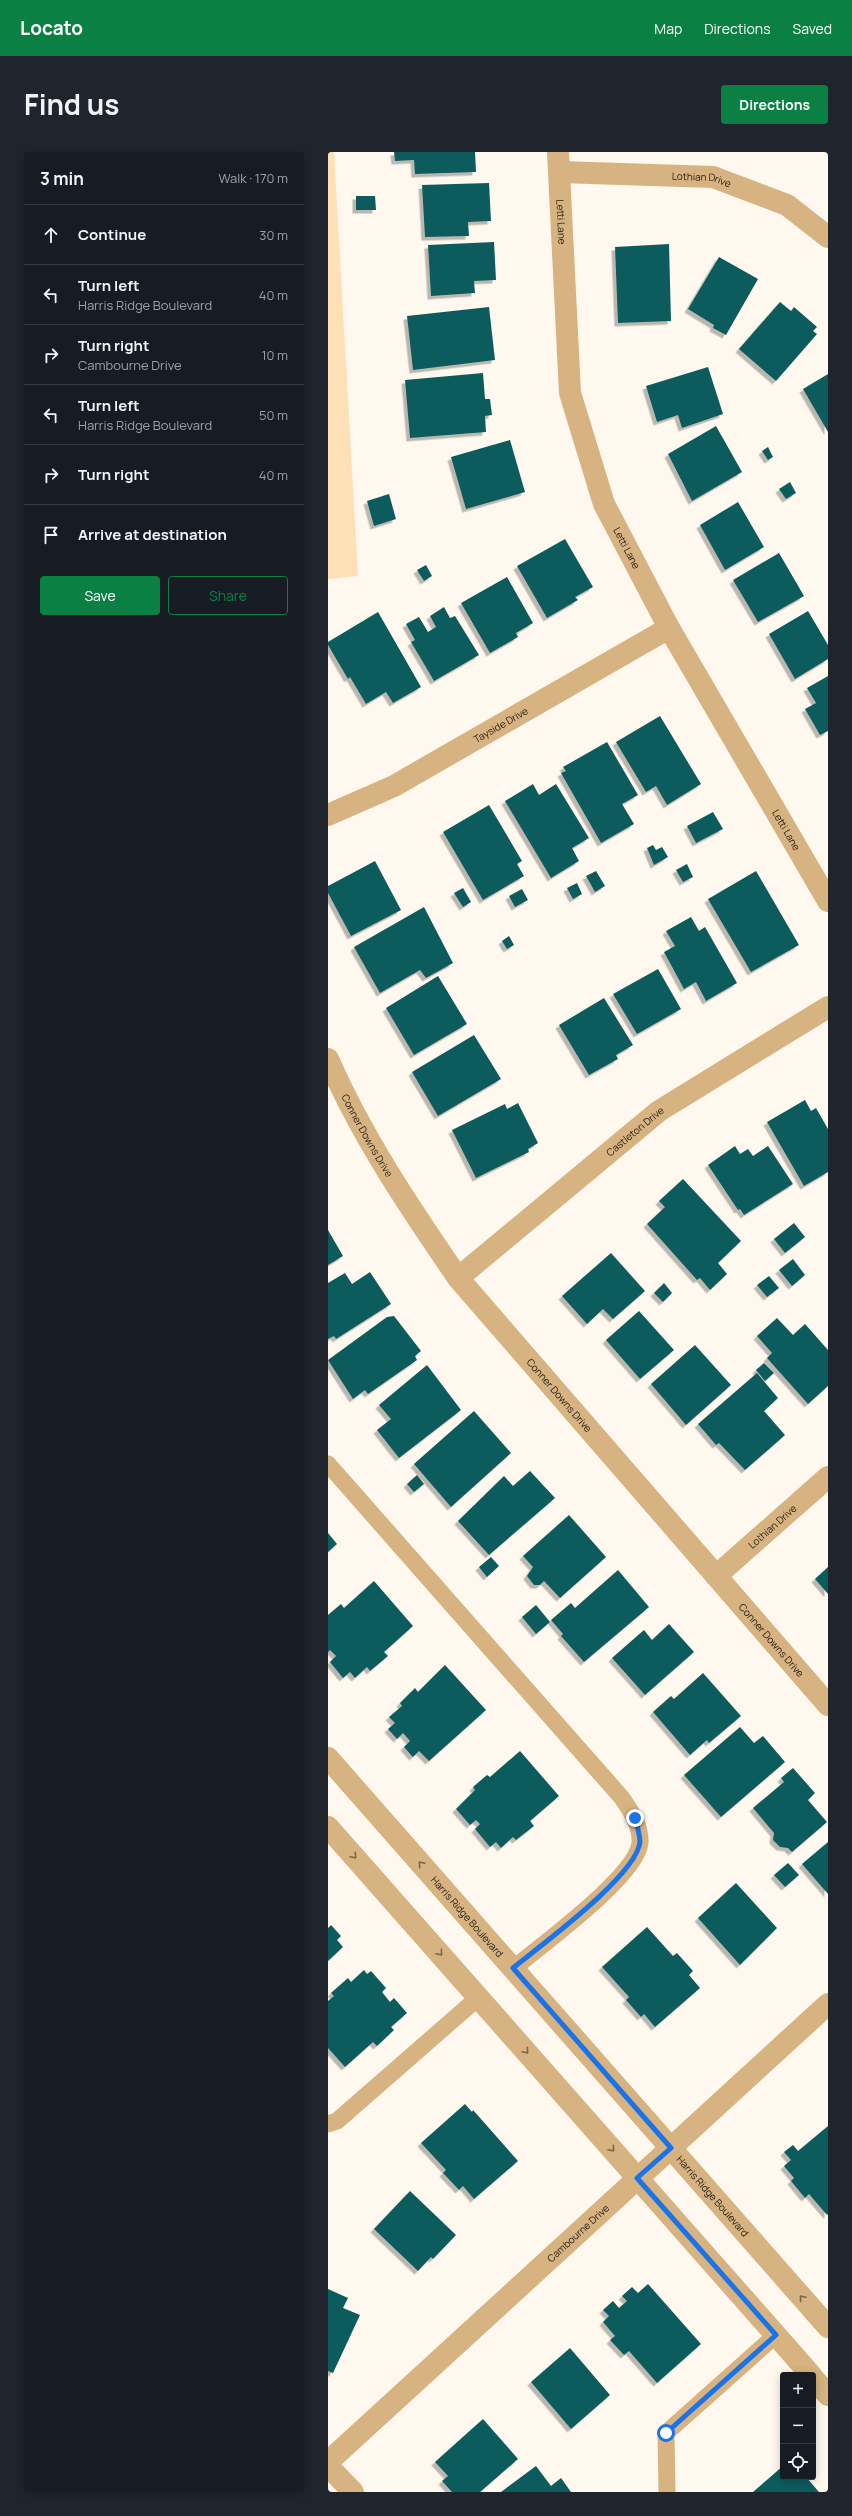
<!DOCTYPE html>
<html lang="en">
<head>
<meta charset="utf-8">
<style>
	body { margin:0; font-family:Manrope,sans-serif; background:#20242c; color:#f1f3f6 }
	.controls { position:absolute; right:12px; bottom:12px; display:grid; overflow:hidden; border-radius:4px; box-shadow:0 2px 10px #0003 }
	.controls button { width:36px; height:36px; display:grid; place-items:center; padding:0; border:0; border-bottom:1px solid #363941; background:#171b24; color:#f1f3f6; font:20px sans-serif }
	.stop { position:absolute; width:12px; height:12px; margin:-9px; border:3px solid #1a73e8; border-radius:50%; background:#fff }
	.stop.end { background:#1a73e8; border-color:#fff; box-shadow:0 1px 4px #0008 }
	.list { margin:0; padding:0; list-style:none }
	h2 { display:flex; justify-content:space-between; align-items:center; height:52px; margin:0; padding:0 16px; font-size:17px }
	h2 small { font-size:13px; font-weight:400; color:#9ea1a6 }
	.list li { display:grid; grid-template-columns:26px 1fr auto; gap:12px; align-items:center; box-sizing:border-box; height:60px; padding:0 16px; border-top:1px solid #363941 }
	.list b { display:block; font-size:15px; white-space:nowrap }
	.list p { margin:0; font-size:13px; white-space:nowrap; color:#9ea1a6 }
	.list em { font-size:13px; font-style:normal; color:#9ea1a6 }
	.actions { display:flex; gap:8px; padding:12px 16px }
	.actions a { flex:1; padding:9px 0; border:1px solid #0b8043; border-radius:4px; text-align:center; font-size:14px; color:#0b8043 }
	.actions .main { background:#0b8043; color:#fff }
	.icon { flex:none; width:22px; height:22px; fill:none; stroke:currentColor; stroke-width:2; stroke-linecap:round; stroke-linejoin:round }
	.map { position:relative; flex:none; width:500px; height:2340px; overflow:hidden; border-radius:4px }
	header { display:flex; align-items:center; gap:24px; box-sizing:border-box; height:56px; padding:0 20px; background:#0b8043; color:#fff }
	header strong { font-size:19px }
	nav { display:flex; gap:22px; margin-inline-start:auto; font-size:14px }
	.intro { display:flex; align-items:center; justify-content:space-between; box-sizing:border-box; height:96px; padding:0 24px }
	h1 { margin:0; font-size:28px }
	.button { padding:10px 18px; border-radius:4px; background:#0b8043; color:#fff; font-size:14px; font-weight:700 }
	main { display:flex; gap:24px; padding:0 24px }
	aside { flex:1; background:#171b24; border-radius:4px; box-shadow:0 2px 10px #0003 }
	.map>svg:first-child { display:block }
</style>
</head>
<body>
<header>
<strong>Locato</strong>
<nav><a>Map</a><a>Directions</a><a>Saved</a></nav>
</header>
<div class="intro"><h1>Find us</h1><a class="button">Directions</a></div>
<main>
<aside>
<h2>3 min<small>Walk · 170 m</small></h2>
<ul class="list">
<li><svg class="icon" aria-label="ahead" viewBox="0 0 24 24"><path d="M12 20V5M6 11l6-6 6 6"/></svg><div><b>Continue</b></div><em>30 m</em></li>
<li><svg class="icon" aria-label="left" viewBox="0 0 24 24"><path d="M17 20v-9H6M10 6l-5 5 5 5"/></svg><div><b>Turn left</b><p>Harris Ridge Boulevard</p></div><em>40 m</em></li>
<li><svg class="icon" aria-label="right" viewBox="0 0 24 24"><path d="M7 20v-9h11M14 6l5 5-5 5"/></svg><div><b>Turn right</b><p>Cambourne Drive</p></div><em>10 m</em></li>
<li><svg class="icon" aria-label="left" viewBox="0 0 24 24"><path d="M17 20v-9H6M10 6l-5 5 5 5"/></svg><div><b>Turn left</b><p>Harris Ridge Boulevard</p></div><em>50 m</em></li>
<li><svg class="icon" aria-label="right" viewBox="0 0 24 24"><path d="M7 20v-9h11M14 6l5 5-5 5"/></svg><div><b>Turn right</b></div><em>40 m</em></li>
<li><svg class="icon" aria-label="arrive" viewBox="0 0 24 24"><path d="M6 21V4h12l-3 4 3 4H6"/></svg><div><b>Arrive at destination</b></div></li>
</ul>
<div class="actions"><a class="main">Save</a><a>Share</a></div>
</aside>
<div class="map">
<svg width="500" height="2340" viewBox="0 0 500 2340">
	<defs>
		<filter id="shadow"><feDropShadow dx="-3.5" dy="3.5" stdDeviation="0" flood-color="#0004"/></filter>
	</defs>
	<rect width="100%" height="100%" fill="#fff8ee"/>
	<path fill="#fee0b6" d="M0 0H6L30 424 0 427Z"/>
	<path fill="#0d5b5d" filter="url(#shadow)" d="M66 0H147L148 20 87 22 86 8 67 9Z
		M161 31 163 69 140 70 141 84 97 85 94 33Z
		M28 44H47L48 58H28Z
		M166 90 168 128 146 129 147 141 103 144 100 93Z
		M341 92 343 169 290 171 287 95Z
		M391 105 430 127 398 183 385 176 386 173 360 157Z
		M452 150 463 159 466 155 489 175 485 179 489 182 448 229 411 197Z
		M161 155 167 208 85 218 79 164Z
		M380 215 395 262 354 276 350 263 329 270 318 234Z
		M155 221 157 247H162L164 263 157 264 158 280 82 286 77 228Z
		M500 222V280L475 237Z
		M388 274 414 320 364 349 340 302Z
		M182 288 197 340 138 357 123 305Z
		M440 295 445 305 440 308 434 299Z
		M462 330 468 341 458 347 451 337Z
		M61 342 68 367 46 374 39 349Z
		M410 350 436 395 397 418 372 373Z
		M237 387 265 435 247 445 250 448 219 466 189 414Z
		M451 401 476 444 430 470 405 428Z
		M98 413 104 424 96 429 89 418Z
		M179 425 205 471 188 481 190 485 162 501 133 451Z
		M116 455 122 466 127 464 151 503 106 529 83 490 87 488 78 472 91 465 100 480 108 475 102 464Z
		M480 459 500 493V507L467 527 441 482Z
		M50 460 93 535 65 551 58 540 38 552 22 525 20 527 0 493V490Z
		M500 524V579L492 583 477 557 488 551 479 536Z
		M332 564 373 632 339 653 328 634 318 640 288 590Z
		M279 590 310 643 294 652 306 672 273 691 233 621 238 619 235 615Z
		M205 632 211 643 228 632 261 686 244 696 251 709 223 726 177 649Z
		M161 653 194 709 189 712 196 724 155 748 115 680Z
		M385 660 395 677 368 691 359 674Z
		M325 693 328 698 334 695 340 705 326 713 319 696Z
		M47 709 73 758 23 784 0 741V734Z
		M359 712 365 725 355 730 348 718Z
		M268 719 277 734 267 740 258 724Z
		M428 719 471 793 423 820 380 747Z
		M249 731 254 742 245 747 239 736Z
		M135 736 143 750 135 755 126 741Z
		M194 737 200 748 187 755 181 744Z
		M96 755 125 811 98 826 92 818 52 841 26 795Z
		M363 765 371 779 377 775 409 831 378 849 368 830 356 837 336 800 347 794 338 779Z
		M181 784 186 793 179 797 174 789Z
		M330 817 353 857 309 882 285 842Z
		M110 824 139 872 86 903 58 856Z
		M276 846 305 893 288 903 290 907 261 923 231 873Z
		M146 883 173 927 110 964 84 920Z
		M477 948 483 959 488 956 500 977V1020L476 1034 439 970Z
		M190 951 210 991 200 997 201 1000 148 1026 124 978 177 952 179 957Z
		M407 994 412 1002 420 997 425 1004 440 994 465 1032 416 1063 412 1057 410 1058 380 1013Z
		M355 1027 413 1089 390 1111 399 1122 382 1138 372 1126 369 1128 319 1072 337 1055 331 1049Z
		M466 1071 477 1085 457 1101 446 1087Z
		M0 1078 15 1104 0 1113Z
		M283 1101 317 1139 285 1167 275 1157 259 1172 234 1144Z
		M465 1107 477 1123 464 1134 451 1118Z
		M42 1120 63 1152 8 1187 6 1184 0 1187V1131L17 1121 24 1132Z
		M441 1124 451 1136 439 1145 429 1133Z
		M336 1131 344 1141 335 1150 326 1141Z
		M311 1159 346 1198 312 1227 278 1188Z
		M66 1164 93 1199 87 1204 89 1208 40 1242 37 1238 25 1247 0 1208 59 1165Z
		M449 1166 465 1183 477 1172 500 1198V1234L480 1252 439 1206 444 1201 429 1184Z
		M367 1193 403 1233 358 1273 323 1232Z
		M436 1211 446 1221 437 1229 428 1218Z
		M99 1213 133 1258 71 1306 49 1278 63 1267 51 1253Z
		M429 1221 450 1246 436 1259 457 1283 417 1318 391 1291 388 1293 370 1272Z
		M146 1259 183 1301 123 1355 86 1312Z
		M202 1319 227 1346 161 1403 130 1369 176 1324 185 1334Z
		M89 1323 96 1332 86 1340 79 1332Z
		M241 1363 278 1405 232 1446 216 1429 212 1433H206L199 1424 205 1415 195 1404Z
		M0 1381 9 1392 0 1400Z
		M163 1405 171 1414 159 1425 151 1415Z
		M500 1415V1442L487 1427Z
		M290 1418 321 1455 256 1510 233 1484 235 1482 223 1468 243 1451 247 1456Z
		M46 1429 85 1474 56 1500 60 1504 42 1519 39 1515 27 1526 22 1520 15 1526 2 1510 8 1504 2 1498 0 1500V1463L13 1452 16 1456Z
		M208 1453 222 1470 208 1482 194 1465Z
		M341 1472 366 1500 317 1543 284 1506 316 1478 324 1488Z
		M117 1513 158 1558 101 1609 91 1599 85 1605 83 1603 76 1595 82 1589 75 1581 69 1587 60 1577 67 1571 61 1565 74 1554 72 1551 87 1536 90 1540Z
		M375 1521 413 1564 381 1591 379 1588 362 1603 325 1560 343 1544 346 1547Z
		M412 1575 426 1591 435 1584 457 1610 393 1665 356 1623Z
		M192 1599 231 1644 202 1669 206 1674 188 1688 185 1685 173 1696 168 1690 162 1695 147 1677 152 1672 148 1668 142 1673 128 1657 147 1638 145 1635 159 1623 162 1625Z
		M465 1616 487 1641 480 1648 499 1670 464 1700 460 1696 452 1695 445 1688 446 1681 425 1656 456 1630 453 1626Z
		M500 1690V1742L474 1712Z
		M460 1711 471 1723 457 1735 446 1723Z
		M408 1731 449 1776 412 1813 370 1766Z
		M3 1773 13 1784 9 1788 15 1795 0 1809V1776Z
		M319 1775 345 1804 349 1801 365 1819 361 1823 372 1836 327 1875 316 1862 313 1865 298 1848 301 1845 274 1815Z
		M36 1818 39 1822 43 1819 58 1836 54 1840 62 1850 66 1846 79 1861 63 1875 66 1878 49 1894 45 1890 17 1915 0 1896V1849L6 1844 3 1841 20 1826 23 1830Z
		M137 1952 144 1960 145 1958 190 2009 146 2047 135 2034 131 2038 115 2021 118 2018 93 1991Z
		M500 1974V2062L499 2063 481 2042 477 2046 463 2029 466 2026 456 2014 463 2008 456 2000 465 1993 470 1999Z
		M82 2039 128 2083 105 2107 103 2105 90 2119 46 2077Z
		M320 2132 373 2192 329 2231 301 2199 296 2203 282 2188 287 2184 275 2170 281 2164 275 2158 285 2149 291 2156 299 2149 294 2144 304 2135 310 2141Z
		M0 2137 20 2146 15 2156 32 2163 5 2221 0 2219Z
		M242 2196 282 2243 243 2277 203 2230Z
		M155 2267 190 2307 152 2340H124L114 2329 120 2324 107 2310Z
		M208 2314 223 2334 233 2326 243 2340H173Z
		M455 2314V2325H478L491 2340H425Z"/>
	<g fill="none" stroke-linecap="round" stroke-linejoin="round">
		<path stroke="#d6b380" stroke-width="17" d="M0 1312 294 1646C303 1659 313 1674 312 1691 308 1725 213 1793 185 1817
			M0 1972 9 1969 151 1845
			M339 2340 338 2281 448 2183"/>
		<g stroke="#d6b380" stroke-width="22">
			<path id="s1" d="M230 0 242 241 276 352 341 476 500 749"/>
			<path id="s2" d="M232 20 385 25 459 53 500 85"/>
			<path id="s3" d="M0 663 66 634 341 476"/>
			<path id="s4" d="M0 907C34 985 82 1056 130 1126L500 1553"/>
			<path id="s5" d="M130 1126 331 959 500 855"/>
			<path id="s6" d="M388 1424 500 1325"/>
			<path id="s7" d="M0 2310 500 1852"/>
			<path d="M0 2314 25 2340"/>
		</g>
		<g stroke="#d6b380" stroke-width="22">
			<path id="s8" d="M0 1606 500 2175"/>
			<path d="M0 1675 483 2223"/>
			<path d="M485 2226 500 2243"/>
		</g>
	</g>
	<defs><path id="oneway-chevron" d="M-2-3.5L2.5 0L-2 3.5" fill="none" stroke-width="1.6" stroke-linecap="round" stroke-linejoin="round"/></defs>
	<g stroke="#7e684b">
		<use href="#oneway-chevron" transform="translate(26 1704) rotate(49)"/>
		<use href="#oneway-chevron" transform="translate(93 1712) rotate(-131)"/>
		<use href="#oneway-chevron" transform="translate(112 1801) rotate(49)"/>
		<use href="#oneway-chevron" transform="translate(198 1899) rotate(49)"/>
		<use href="#oneway-chevron" transform="translate(284 1997) rotate(49)"/>
		<use href="#oneway-chevron" transform="translate(474 2146) rotate(-131)"/>
	</g>
	<g fill="none" stroke-linecap="round" stroke-linejoin="round">
		<path stroke="#1a73e8" stroke-width="5" d="M307 1666C309 1673 312 1683 312 1690 308 1724 213 1793 185 1816L343 1996 309 2026 448 2183 338 2281"/>
	</g>
	<g text-anchor="middle" stroke-width="4" stroke-linejoin="round" paint-order="stroke">
		<g font-size="10" fill="#251e16" stroke="#fff8ee">
			<text dy="4" stroke="none"><textPath href="#s2" startOffset="142">Lothian Drive</textPath></text>
			<text dy="4" stroke="none"><textPath href="#s1" startOffset="70">Letti Lane</textPath></text>
			<text dy="4" stroke="none"><textPath href="#s1" startOffset="407">Letti Lane</textPath></text>
			<text dy="4" stroke="none"><textPath href="#s3" startOffset="195">Tayside Drive</textPath></text>
			<text dy="4" stroke="none"><textPath href="#s1" startOffset="731">Letti Lane</textPath></text>
			<text dy="4" stroke="none"><textPath href="#s5" startOffset="230">Castleton Drive</textPath></text>
			<text dy="4" stroke="none"><textPath href="#s4" startOffset="86">Conner Downs Drive</textPath></text>
			<text dy="4" stroke="none"><textPath href="#s4" startOffset="410">Conner Downs Drive</textPath></text>
			<text dy="4" stroke="none"><textPath href="#s6" startOffset="75">Lothian Drive</textPath></text>
			<text dy="4" stroke="none"><textPath href="#s4" startOffset="734">Conner Downs Drive</textPath></text>
			<text dy="4" stroke="none"><textPath href="#s8" startOffset="211">Harris Ridge Boulevard</textPath></text>
			<text dy="4" stroke="none"><textPath href="#s8" startOffset="583">Harris Ridge Boulevard</textPath></text>
			<text dy="4" stroke="none"><textPath href="#s7" startOffset="339">Cambourne Drive</textPath></text>
		</g>
	</g>
</svg>
<div class="controls">
<button>+</button>
<button>−</button>
<button><svg class="icon" aria-label="locate" viewBox="0 0 24 24"><circle cx="12" cy="12" r="6"/><path d="M12 2v4M12 18v4M2 12h4M18 12h4"/></svg></button>
</div>
<div class="stop" style="left:338px;top:2281px"></div>
<div class="stop end" style="left:307px;top:1666px"></div>
</div>
</main>
</body>
</html>
